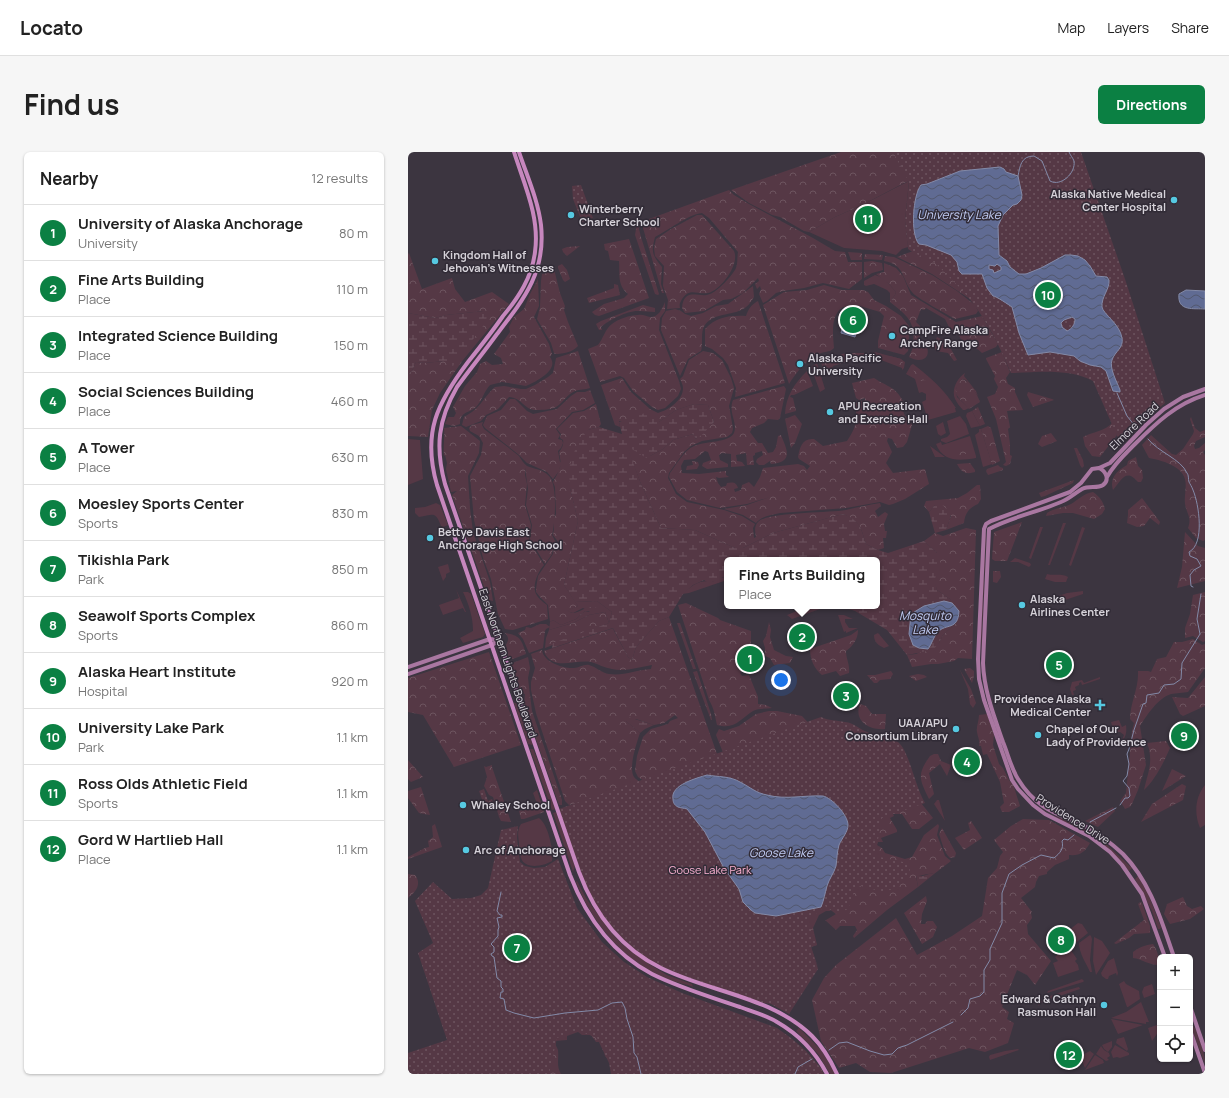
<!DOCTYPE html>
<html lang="en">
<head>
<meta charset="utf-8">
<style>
	body { margin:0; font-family:Manrope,sans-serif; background:#f6f6f6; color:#222 }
	.controls { position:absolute; right:12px; bottom:12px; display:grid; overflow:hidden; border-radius:6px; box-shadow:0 1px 3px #0004 }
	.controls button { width:36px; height:36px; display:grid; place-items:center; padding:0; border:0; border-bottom:1px solid #e0e0e0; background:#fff; color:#222; font:20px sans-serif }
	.you { position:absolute; left:373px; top:528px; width:14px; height:14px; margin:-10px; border:3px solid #fff; border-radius:50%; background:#1a73e8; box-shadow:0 0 0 6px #1a73e833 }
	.badge { display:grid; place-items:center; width:26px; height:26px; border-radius:50%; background:#0b8043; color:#fff; font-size:13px; font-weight:700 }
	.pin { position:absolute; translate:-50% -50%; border:2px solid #fff; box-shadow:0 1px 4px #0006 }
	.popup { position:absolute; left:316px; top:405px; width:156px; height:52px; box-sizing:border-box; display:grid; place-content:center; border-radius:6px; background:#fff; filter:drop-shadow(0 1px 3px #0005); font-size:13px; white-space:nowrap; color:#767676 }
	.popup b { font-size:15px; color:#222 }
	.popup::after { content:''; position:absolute; left:50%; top:100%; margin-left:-8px; border:8px solid transparent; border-top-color:#fff }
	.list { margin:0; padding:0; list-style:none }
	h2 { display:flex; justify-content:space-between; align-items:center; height:52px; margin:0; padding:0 16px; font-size:17px }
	h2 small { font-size:13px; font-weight:400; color:#767676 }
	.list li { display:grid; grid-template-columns:26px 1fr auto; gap:12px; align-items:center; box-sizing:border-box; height:56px; padding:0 16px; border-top:1px solid #e0e0e0 }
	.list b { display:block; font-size:15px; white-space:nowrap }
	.list p { margin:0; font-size:13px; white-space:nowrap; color:#767676 }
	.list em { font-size:13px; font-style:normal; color:#767676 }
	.icon { flex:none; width:22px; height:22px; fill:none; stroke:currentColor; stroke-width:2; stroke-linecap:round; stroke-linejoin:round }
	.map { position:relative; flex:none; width:797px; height:922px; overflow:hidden; border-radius:6px }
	header { display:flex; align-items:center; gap:24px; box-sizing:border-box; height:56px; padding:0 20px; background:#fff; border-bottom:1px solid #e0e0e0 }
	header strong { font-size:19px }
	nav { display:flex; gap:22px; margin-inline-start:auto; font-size:14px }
	.intro { display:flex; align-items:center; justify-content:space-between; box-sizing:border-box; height:96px; padding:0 24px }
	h1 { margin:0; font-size:28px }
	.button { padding:10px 18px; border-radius:6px; background:#0b8043; color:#fff; font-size:14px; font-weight:700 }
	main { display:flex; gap:24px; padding:0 24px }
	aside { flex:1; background:#fff; border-radius:6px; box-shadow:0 1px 3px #0004 }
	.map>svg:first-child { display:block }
</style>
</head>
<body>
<header>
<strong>Locato</strong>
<nav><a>Map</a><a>Layers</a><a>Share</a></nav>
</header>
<div class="intro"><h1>Find us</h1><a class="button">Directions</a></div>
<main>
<aside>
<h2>Nearby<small>12 results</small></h2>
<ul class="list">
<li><span class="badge">1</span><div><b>University of Alaska Anchorage</b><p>University</p></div><em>80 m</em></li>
<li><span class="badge">2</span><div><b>Fine Arts Building</b><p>Place</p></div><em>110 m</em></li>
<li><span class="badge">3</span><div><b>Integrated Science Building</b><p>Place</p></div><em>150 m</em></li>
<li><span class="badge">4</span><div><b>Social Sciences Building</b><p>Place</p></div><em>460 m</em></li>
<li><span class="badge">5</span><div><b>A Tower</b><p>Place</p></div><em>630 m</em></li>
<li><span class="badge">6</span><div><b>Moesley Sports Center</b><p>Sports</p></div><em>830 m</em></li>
<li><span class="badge">7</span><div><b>Tikishla Park</b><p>Park</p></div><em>850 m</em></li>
<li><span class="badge">8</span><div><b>Seawolf Sports Complex</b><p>Sports</p></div><em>860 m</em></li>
<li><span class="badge">9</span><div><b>Alaska Heart Institute</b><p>Hospital</p></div><em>920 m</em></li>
<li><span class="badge">10</span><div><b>University Lake Park</b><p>Park</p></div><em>1.1 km</em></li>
<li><span class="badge">11</span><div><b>Ross Olds Athletic Field</b><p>Sports</p></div><em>1.1 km</em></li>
<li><span class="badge">12</span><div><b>Gord W Hartlieb Hall</b><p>Place</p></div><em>1.1 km</em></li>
</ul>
</aside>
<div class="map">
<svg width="797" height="922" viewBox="0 0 797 922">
	<defs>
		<pattern id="forest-crowns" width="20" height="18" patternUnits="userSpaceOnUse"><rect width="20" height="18" fill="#553845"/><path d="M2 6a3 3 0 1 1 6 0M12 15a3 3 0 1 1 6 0" fill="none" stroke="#6d545f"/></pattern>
		<pattern id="wetland-marsh" width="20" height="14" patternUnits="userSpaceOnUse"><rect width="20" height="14" fill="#553845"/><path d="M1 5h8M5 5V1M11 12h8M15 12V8" fill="none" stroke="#6d545f"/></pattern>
		<pattern id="park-dots" width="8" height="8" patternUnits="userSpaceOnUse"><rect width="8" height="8" fill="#553845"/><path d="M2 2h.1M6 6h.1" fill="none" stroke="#6d545f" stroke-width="1.8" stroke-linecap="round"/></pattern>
		<pattern id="water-waves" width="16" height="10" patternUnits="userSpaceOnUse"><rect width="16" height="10" fill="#606b93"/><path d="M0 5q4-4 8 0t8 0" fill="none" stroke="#52576e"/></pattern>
	</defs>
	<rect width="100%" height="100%" fill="#3c3540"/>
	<path fill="#553845" d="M501 29 497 69 500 95 494 97 488 103 474 99 436 96 401 80 427 65 454 53Z
		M467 123C476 125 482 133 488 140L487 143 482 150V141L479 138 466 132 458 134 456 133V129Z
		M439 158 453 162 449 176 435 172Z
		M467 200 493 207 497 210 496 216 494 218V216L465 205 464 207V201Z
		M409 211 417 237 412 240 403 215Z
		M505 212C522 225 536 237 548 256H547L548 260 520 268 514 250 518 248V242L514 240 511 241 507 227 498 222 503 213Z
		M557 221 556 224 568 239 570 244 558 228 554 227 548 237 549 245 561 256 557 258H555C552 255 549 251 547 247 543 238 549 226 557 221Z
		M564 259 572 274 563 276 558 264 559 261Z
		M552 264 558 272 561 282 538 291 533 289V287L539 285 542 282 539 269Z
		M535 270 538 281 533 284 530 282 528 274Z
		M571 277H573L584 312 575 315 567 283 571 280Z
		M562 284 568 304V306C551 309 535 310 528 292L533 290 534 293Z
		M0 287 12 288 15 327 0 333Z
		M522 294 537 305H527Z
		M28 351 32 353 40 373 35 375 33 374C27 358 25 363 11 365L7 361V356L17 355Z
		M655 371H658L642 413H640Z
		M632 375H635L623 407 621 406Z
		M674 375 677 376 663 414 661 413Z
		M577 382 578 383 573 505V474Z
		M607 406 622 411 623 413 621 415 610 410H602Z
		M40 412 42 420 38 422V425L35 429 30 415Z
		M319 422V428L281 441 274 442C284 434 291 427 304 430L311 426H315L317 423Z
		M639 422C646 424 654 421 660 425L658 430H647L637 427Z
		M48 437 58 460H57L55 456 35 463 31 453 51 446Z
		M675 439V442L654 449 653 448 644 451 642 447 659 441Z
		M55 440H60L63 442 77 482 75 485 55 491 52 486 65 479C65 465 61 453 55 440Z
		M189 449 204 460 201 471 197 460 181 463 165 471 141 478 142 470 145 468 153 473 168 467 177 459 182 460 175 456 165 461 158 459 170 454 167 450Z
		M407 455H411L412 457 384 467 379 463 396 456Z
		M430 463H436L445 467H437V470L441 476H450L438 481V479L436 480Z
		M692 525V527L674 533 673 530 671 531V533L667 535 668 538 665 539 666 543H664L662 537 664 530 674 528 676 531Z
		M106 551H108L125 593 120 592Z
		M711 568 714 575 718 573C719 579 718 586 713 590L711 589 714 588 716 583 712 580H706L703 570Z
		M122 597H125L126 599 148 657 144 658Z
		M797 633V673L792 676C786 662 787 645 797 633Z
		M529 648H531L537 669 526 652Z
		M627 652 644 663 670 673 686 681V684L646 665Z
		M148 660 167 714 165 720 145 661Z
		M131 666C140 672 146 699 144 709 136 714 117 718 113 706 111 702 111 696 111 691 110 684 109 678 113 672Z
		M697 691 724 716 721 719 696 693Z
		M730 724 739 739 753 775 752 777H750L744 759 727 727Z
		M169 729 178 746 202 779 213 791 241 812 259 823 284 832 285 835C278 832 270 831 264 829 219 813 185 773 168 730Z
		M670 771 674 772 680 781 665 793 656 782Z
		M682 783 683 784 684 787 682 808 684 820H682C678 811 671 801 671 791Z
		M686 785 694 789 702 801 688 823 685 809Z
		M660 794 669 807 667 809 670 813 671 818 650 825 645 811 650 809 647 805Z
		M706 806 710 821 709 824 708 821 701 824 700 827H698L694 824 693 821 700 809Z
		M674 827 676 829 675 830 639 841 640 839Z
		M716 829 718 832 731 839 732 847 720 855H719L711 832Z
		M744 832 747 842 736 846 734 840 736 835Z
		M671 835 672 837 666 839 632 851 631 854 630 853C634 844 660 838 671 835Z
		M733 850 741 870H738V872L703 866 718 860Z
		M703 867 735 873 710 882Z
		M752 872 749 882 744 889 740 876Z
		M785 874C792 880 797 903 797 912L784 878 783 875Z
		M391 876 414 899 428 922H422L410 902 388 879Z
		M716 885 720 897 719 899 708 891 709 887Z
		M704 889V895L700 900 696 897 694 893Z
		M707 893 721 901V903L712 906 709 905 705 906 703 900Z
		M693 894 696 898 701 901 702 904 699 906 701 908 698 909 688 902Z
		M610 897 611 898 582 908 581 905 582 903 597 899Z
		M682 899 686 902 677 916 672 904Z
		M687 903 695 908 696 911 677 918Z"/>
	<path fill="url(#forest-crowns)" d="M433 0H664L513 25 496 31 454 53 427 65 401 80 396 79 372 65 364 63 341 51 323 38Z
		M321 38 326 43 341 52 405 86 427 99 437 100 440 110H454V127L441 137 415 131 396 136 375 139 368 141 359 149 355 151 351 142 353 137 352 134 349 137 347 132 351 129 350 126 335 141 323 147 315 148 296 159 277 161 274 156C276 134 292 147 302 142 309 140 325 123 328 116 330 111 329 105 330 100L301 66 294 61C279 63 261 78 247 85 243 100 244 103 254 115L253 132 256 141H254L235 76 238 69 241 67Z
		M289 63H294L326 99C332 112 313 138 300 141 289 143 282 135 274 147 272 151 271 152 272 156L259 157 260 148 255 134 256 114 247 104 246 96 248 87 263 77Z
		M229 71H232L231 77 233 85 251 142 250 143 247 142 227 83Z
		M221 87 241 146 191 164 187 163 184 160 196 152 216 146 220 142C209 133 212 122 211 109L202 108 200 99 197 98 196 92Z
		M172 94 159 104 155 100 154 97 159 95Z
		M505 99 528 108 568 151 524 122 489 105Z
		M440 100 454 101V108H443Z
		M1 101 14 137 44 126 47 137 57 150 84 140 101 152 55 208 32 241 24 258 20 285 0 284V222L4 219 8 210 17 211 36 209 76 159 38 163 27 166 0 161V102Z
		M457 102 475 103 474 108 456 107Z
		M477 104 486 105 524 123 549 139 567 153 570 159 568 162 547 167C539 162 508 146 504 140 494 128 497 112 476 109Z
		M464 109 474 111 475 118 464 121 456 126V110Z
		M476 111 488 116 495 124 503 143 548 170 574 164 590 192 588 195 574 201C568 195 564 193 556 194L549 179 542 177 537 167 518 156 516 158 513 157 508 170 512 174 511 177 505 178C503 165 492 158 482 150L487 143 488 140 481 132 468 122 476 120Z
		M154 112 159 118 162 127 157 130 155 128 150 116V114Z
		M146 117 152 141 157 154 156 158 160 170 170 194C165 200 155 202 147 202L146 201 143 191 129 167 132 155 133 129 134 122Z
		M130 127 131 154 126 165 141 192 144 202 142 205C152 218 127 230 118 234L94 230 82 233C76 239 74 249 68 255 60 262 52 259 52 272L46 274 37 272 40 265H46L48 261 45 255 57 234 69 220 72 212 78 209 84 213 95 212 93 206 86 202 102 180 101 175 106 165 116 157 122 142Z
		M206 132 210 133 212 143 181 151 179 146 206 136Z
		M416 133 434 138H455L460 140 466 148 478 154 493 164 501 174V193L500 199 496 203 470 196V189L476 164 472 160 452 154 450 156 435 155C422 163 425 183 426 196 422 201 414 199 409 203 397 209 388 221 381 232L355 153 376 140 399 138Z
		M345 134 346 145C343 150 339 156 333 158 321 164 301 161 295 177 293 183 295 192 293 199L280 207 272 224 253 178 254 166 258 159 267 157 273 159 277 162 283 164 295 161 308 154 320 152Z
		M350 149 377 231 327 245 328 236 320 213 315 206 304 197 297 194V177C308 165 322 163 338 164 340 157 344 152 350 149Z
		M257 150V159L252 166 251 178 271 229 273 237 270 244 257 256 250 258 244 255 225 239 216 226 212 224 192 230 180 197 190 193C195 187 197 177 204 172 210 167 222 163 230 163 235 162 239 165 242 165 251 165 254 157 257 150Z
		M235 153 247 156V160C242 160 236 159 231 159 220 158 201 168 193 175L194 178H191L188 172 193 169Z
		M505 180H511L512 182 510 192 519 195C523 208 511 211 501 205L506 193Z
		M529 185 539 190 549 208 546 209 540 201 528 199 526 193Z
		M170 199 182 236C177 238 171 237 167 239 159 242 155 251 148 255 143 258 131 258 126 258 115 256 114 246 101 245L90 257 78 263 73 269 58 275 54 273 56 265C73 256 74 247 87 235L96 234 113 237H118L127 233 140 225 145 221 148 206Z
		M295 199 305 201 314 208 323 226 326 236 321 254 322 259 325 277 324 281 319 285 294 289 283 294 276 300 261 321 260 326 268 342 279 350 316 358 334 364 347 372 345 376 346 386 348 385C347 380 346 374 350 370 359 360 421 361 438 358 449 355 460 353 472 351L473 354 467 359 470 365 477 360 480 362 476 372 477 379H479L478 386H475L476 396 470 398 458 392C453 376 452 369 435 362L365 381 335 396H327L287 378 253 376 233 332 218 293 242 304 255 297 265 288 285 282 288 287 306 270 300 253 286 252 268 258 251 270 211 269 212 275 207 273 193 233 214 226 223 240 242 257 250 261C260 258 275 249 275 236 275 233 273 229 272 227L275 224 281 208Z
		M594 200 602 220 598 226 600 232 607 236V240L615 258 599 259 602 275 600 277 602 292V303L604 304 602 312 598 314 595 313 598 310 588 267 579 245 587 242 590 235 586 227 587 224 578 207V206Z
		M438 201H460L461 202 459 206 455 207 454 205 425 214 423 219 418 221H416L413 210 417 207Z
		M482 204 493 207 495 211 493 214 479 207 478 205Z
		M505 214 522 228 524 232 517 228 513 229 506 221V219L504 217Z
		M399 219 405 234 386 243H383L382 245 385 246 388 259 377 262C378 244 386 232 399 219Z
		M466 226C479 235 488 234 496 251L493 254 497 264 501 265 504 273 499 290 495 295 489 296 484 287 480 286 479 289 484 300 478 311 485 321 517 317 521 332 497 347 485 352 481 353 472 350 438 356 372 361C364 363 353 364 348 371L335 363 316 357 339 353 362 345 339 352 312 356 279 348 269 340 261 325 262 321C269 312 276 298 286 294 297 289 321 291 326 281 330 270 320 261 325 248L376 234 378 237 372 266 370 268 360 267 356 271 344 276 342 280 350 291H354L360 301 365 300 368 295 370 284 373 283C379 298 386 310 363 312L362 309 356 313H351L348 310 349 307 355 303 354 299 347 301V303L345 304 346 313H339L338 301 328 303 329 309 334 310 337 314 323 315V302L314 301 311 303 312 308 320 312V315L299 317 294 314 295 311 303 308 300 300 297 299 287 307 276 308 273 314 274 321 291 322 318 319V323L321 325 311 326 308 325 310 331 313 335 318 334 319 331C325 330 328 330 330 336L326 337 327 340 333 338 334 333 341 330 346 335 352 325 355 316 390 312 396 314 399 318 402 314 391 307 390 305C392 295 394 286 406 287L415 294 439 289C450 272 448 270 448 251L457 248V246L451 248 448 246 444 231Z
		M554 227C562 229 569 242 572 250L561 257C551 244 541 243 554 227Z
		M182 238 187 251 175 258 164 260 148 277 152 283 150 287 154 288 155 291 153 296 150 299 152 310 153 311 151 319 145 327 139 320 119 311 111 303 77 276 75 273 79 264 93 258 102 247H107L119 259 125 262 149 257 163 244 169 240H177Z
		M620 240 644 247 646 248 625 255 619 243Z
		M188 252 193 272 191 275 180 278 162 336 170 369 156 433 170 454 159 459C161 459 163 461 165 461 175 460 179 451 191 457L187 459H177L168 467 153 473 145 468 142 470 140 453 132 445 128 440V437L130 424 134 418 145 402 146 396 150 394 151 391 145 383 146 377V367L148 362 147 335 145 330C153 315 154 316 151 300 154 296 156 292 155 288L152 286 153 282 149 277 165 261 176 259Z
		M570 255 577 272 572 274 564 259Z
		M387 263 394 272 387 291 383 296 377 267Z
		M783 265 787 276 792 280 797 278V285L788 289 786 294 787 297 791 296 797 291V298L795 300 797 303V388L795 389 788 386 780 376C784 365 779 363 777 352 776 344 779 335 777 327 774 314 753 308 741 306L734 293 743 283 764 302 768 303 775 297 785 282 786 279 782 267Z
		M75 270 74 273 76 277C88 286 100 295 111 304 113 307 116 312 119 314 125 317 135 317 141 324 150 333 147 372 144 383L147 389 150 391 149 393 145 396 144 402 137 412 122 387 124 373 118 353 120 337 118 323V315L117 323 119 332 117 353 123 373 121 388 136 413C131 418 125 431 127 439 128 445 135 450 139 453L140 467 105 478 97 477 90 462 83 427 75 406 66 368 62 324 73 303 75 291 71 284 62 279 61 276 64 273Z
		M705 270 709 283 692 305 684 304 677 294 675 285C684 280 698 279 705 270Z
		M53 274 72 289 71 301 60 324 62 356 65 380 82 430 85 449 81 448 78 440 44 343 49 339 43 340 38 317 39 311 37 303 36 304C35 294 37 285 36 276Z
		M580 274 583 276 592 309 584 313 573 277Z
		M643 281 649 289 634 295 630 292 634 284Z
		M666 296H669L675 308 676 314 674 316 672 313Z
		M553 298H561V301L543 306 539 302Z
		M728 305 730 314 734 318 735 326 733 330H730C718 316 714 327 705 338 701 326 710 318 719 313L720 309Z
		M284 309 290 310 291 313 289 317 278 318 279 314 285 313Z
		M562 311 567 318V320C558 323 553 320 549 312Z
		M590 313 592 315 595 316V318L580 323 578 319 579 317Z
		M666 328 665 331 637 344 633 345 631 341Z
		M569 333H572L573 347 570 352C561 356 557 361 556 371L538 378 543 364 527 353 521 360 516 354 518 349 550 346 559 341Z
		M685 340C692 345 695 349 697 357L694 362 686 367 665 361H655L638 364 639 361C646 356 655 356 663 352 670 348 676 341 685 340Z
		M734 346 752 370 751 373 742 366 736 374 729 375 719 371 720 363V358Z
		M614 370 599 409H587L584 407 586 380Z
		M558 376 568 378 564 507 550 506 546 509 530 512H523L504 515 499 503 508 502 531 491 535 483 548 471 551 462 549 456 546 454 542 447 529 438 526 429 528 420 529 401 516 389 527 381 535 384Z
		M777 380 790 394 797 396V429L769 436 774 415Z
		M585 419H592L593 425 589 431 585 430Z
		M797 440V489L795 490 785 484 777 486V476L782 462 785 443Z
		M278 451 310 466 312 468 343 479C343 495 343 509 332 521L334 524 341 523 350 545V552L358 553 364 556C359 557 350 556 345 559 332 567 327 578 309 573 307 564 306 556 301 548L270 453Z
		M197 460 201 471 137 496 138 486 141 478 165 471 181 463Z
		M261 465 309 602 239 631 230 625 227 619 229 604 235 585 243 577 260 572 262 569 270 566 267 563 256 571 246 573 228 567 218 569 232 581C229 590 220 616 226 625 229 629 236 632 240 635L161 653 157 649 128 561 123 538V530L127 516 123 502 134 498C135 510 156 517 166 516 171 516 176 512 181 513 188 515 194 521 201 522 216 524 228 518 243 517L244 513C231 515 217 520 204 517 197 516 190 512 183 510 168 507 143 520 136 499L206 476 205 477 220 505 224 508 228 495 251 469Z
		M361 470 363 478 362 485 366 498 378 504 385 505 382 511 366 513 362 506 357 504V496L355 489 358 484Z
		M269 471H272L288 517H285Z
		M132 472H138L142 475 138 477 137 479 135 496 121 501 115 487 110 481 117 478 118 475 123 476Z
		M450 478C450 487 445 494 438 499 438 507 442 512 441 521L432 524 428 519 414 523C406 517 402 507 402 497L443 483Z
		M97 481C112 483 114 488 118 502L105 507H101L98 493C101 487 101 486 97 481Z
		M470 481 481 494 476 496C470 493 466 490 466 483Z
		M785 487 794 493 797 492V516L780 540C775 541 768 541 763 542 750 546 739 563 732 574L738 613 730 638 724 652 722 655 717 657 712 649 718 641 724 579 726 571 722 567C722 551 731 536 730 519H740L743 520 749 507 758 505 766 490H774Z
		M81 500 113 593 46 615 15 563 0 560V526Z
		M120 505 122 516 120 526 121 535 124 559 154 648V653H151L116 553 117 542 112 541 102 512Z
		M562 516 566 519V524L564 531 556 517Z
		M552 518 563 537 568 551 565 556 562 552 560 537Z
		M289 519 303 562 304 568H303L285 520Z
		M483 519 485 522 482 527 472 528 469 531H466L459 523H467Z
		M510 522 516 523 519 525 508 529 501 524Z
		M797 525V554L775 564 772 562 764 545 780 546Z
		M452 552 458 554 464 562H478L477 577C462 579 445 569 452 552Z
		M361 559H369L394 564 405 576 316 603 308 583 311 577 316 579 331 574 348 562Z
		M579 562 586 583 585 593 591 612 595 616 601 628 605 632 612 654 601 660H594L592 655 596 651 592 630 579 602 575 603 573 594H571C572 588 570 586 569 580 568 575 571 569 571 563Z
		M758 589 762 596C756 610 747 628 736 638 740 620 746 609 739 591Z
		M526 602H530L533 609 543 613 539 624 532 612 521 621 526 642 521 647C511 627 509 622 522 604Z
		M0 608 15 625 3 630 0 627Z
		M84 613V615L103 670 93 669 91 665 85 645 81 643 76 634 79 625 76 614 78 615Z
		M764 617 778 624 754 639Z
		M774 632 778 634 775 648 733 670 744 652Z
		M13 635 22 663 11 661 0 646V639Z
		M129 638 136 660 116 667H113L111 659 130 654 125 641Z
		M509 646 525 666 511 677H504L494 662H485L486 664 482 666 489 678V680L473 686 475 690H470L469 693 474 696 477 701 497 707 504 705 516 683 530 672 531 674 529 683 537 704 543 709 526 722C520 721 515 724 508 724L510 735 479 758 446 786 445 784 449 778 447 774H432L428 778 417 768H418L428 762 424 756 422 759H418L411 763 405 776 409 793 403 795 410 815 385 759 435 685Z
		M705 655 707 659 690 675 677 669Z
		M615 667 641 668 682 691C677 700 672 704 661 703V707L647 713 639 720V722L631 724 628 730 627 735 613 746 624 760 623 761 624 766 619 773 620 782 643 809 627 833 619 823 609 818 594 855 601 860 599 867 606 871 600 891 577 900 561 896 483 921 462 920 448 911 431 916 413 889 404 848 416 826 428 813 488 766 509 803 544 784 574 764 580 726 589 716 592 704 595 700 586 688 603 674Z
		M563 669 574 686 556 698 547 686 562 678 560 671Z
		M27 672 34 695 0 707V705L17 696 21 695 20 689 25 685 24 674Z
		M534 676 548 701 547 705 542 706C536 701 534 690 531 682Z
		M0 722 7 723C14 732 8 740 0 746Z
		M518 744 519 749 514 762 513 772H517L519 769H525L529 775 525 785 514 792 496 761Z
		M775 745 779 754 784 757 793 754 796 757 782 767 762 772 756 762 759 752Z
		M732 750 734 751 742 774V781L726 782 721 786 708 792 706 791 736 768 730 752Z
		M745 792C749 797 752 807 750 813 741 813 734 807 725 806V800C732 795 737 793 745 792Z
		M186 873 205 913 197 904 194 890H188L183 883H174L170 880 159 884V888L147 889C147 893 149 895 150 898 151 908 148 913 153 922H129L146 883Z"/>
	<path fill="url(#wetland-marsh)" d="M76 159 79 162 78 170 45 214 36 209 17 211 8 210 4 219 0 222V161L27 166 38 163Z
		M286 252 300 253 306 270 295 282 288 287 285 282 265 288 255 297 242 304 240 307 219 294 233 332 253 376 287 378 327 396H335L365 381 435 362C452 368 453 376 458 392L470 398 480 401 516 389 529 401 533 412C527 422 526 427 529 438L542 447 551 459 548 471 535 483 531 491 525 498 499 503 479 478 447 459 432 454H469V408H319V422L317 423 318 424 304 430H299L296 428 285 433 275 442 261 465 251 469 228 495 224 508 220 505 205 476 144 496 145 491 201 471 204 460 189 449 167 450 156 433 170 369 162 336 161 316 169 292 180 278 191 275 214 282 211 270 237 261 251 270 268 258Z
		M533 352C546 362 543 364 538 378L527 381 521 360 527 353Z
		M217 564 246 573 237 577 232 581 218 569Z
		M521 722H526L510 735 508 723 515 724Z"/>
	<path fill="url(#park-dots)" d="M485 0H673L717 127 757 251 718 284 710 286 685 229C662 216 628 220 603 221 588 185 570 151 540 124 536 120 532 115 527 111 518 105 508 103 500 97L497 69 501 30Z
		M173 33 185 66 174 70 165 47 164 34Z
		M413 565C421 569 428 568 437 570 446 571 451 577 459 580 472 586 487 582 495 596 504 612 507 633 517 651L474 666 467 704 495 710 502 716 501 724 485 737 475 740 449 733 440 757 428 762 417 754 407 763 399 766 409 793 403 795 410 817 381 862 363 852 349 850 268 821 244 810 228 799 214 787 198 769 179 738 151 657Z
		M76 637 80 649 84 647 86 653 84 654 75 650 71 639Z
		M110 674 109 686 112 710 117 714 126 716 137 715 150 707 169 756 194 790 216 810 239 825 274 841 369 876 383 886 398 899 412 915 416 922H203L201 911 189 886 169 878 149 886 141 922H0V901L39 888 10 801 25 791 7 749 25 730 44 747 63 746 73 743 80 736 93 678Z"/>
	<path fill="url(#water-waves)" stroke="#838aa8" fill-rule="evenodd" d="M592 15 596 17 598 20 610 24 614 43 613 48 609 52 605 53 595 63 590 74 591 103 599 109 602 115 611 122H618L633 116 657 103H663L670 104 677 108 682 114 688 124 699 125 701 128C702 137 693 145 694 155 695 162 712 172 714 186 716 196 707 199 704 208 701 216 709 230 712 238V240L705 239 698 219 693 215 682 213 672 209 666 204 642 200 620 203 611 181 604 155C601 153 588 144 585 144L579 136 574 122H554L551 119 549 110 543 103 518 93 511 92C502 82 505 43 513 33L519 32 552 19ZM589 112 593 115V118L586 121 585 118 581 117V113L587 114ZM664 165 667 167C667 172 664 177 659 179L654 175 653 171 656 168Z
		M778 138 797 139V157C786 156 769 160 771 142Z
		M435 172 449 176 447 185 433 181Z
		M536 449 544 451 551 459C550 479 538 471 530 480 525 485 524 492 520 497L511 496 505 493 501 482 503 462 516 454Z
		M299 623C310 625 322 624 332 630 342 635 348 641 359 643 378 648 396 643 415 644 424 646 440 663 440 673 440 680 434 686 431 693 429 700 429 707 428 714 426 721 421 727 419 734 417 741 416 748 413 755L368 764 347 761 343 758 335 750 331 737 316 716 297 680 279 657C276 656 272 656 270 655 266 653 265 650 265 647 262 633 289 626 299 623Z"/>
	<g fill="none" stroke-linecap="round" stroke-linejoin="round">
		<path stroke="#838aa8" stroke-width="1" d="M610 24C612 14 613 4 626 4L634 9 642 29C653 35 668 21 666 9 665 6 662 3 661 0
			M709 241 719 264 727 274
			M740 287C750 300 773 307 779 321 781 323 780 327 781 330 782 332 784 335 785 338 791 352 797 392 781 400L782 404 789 407 793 414 786 418 782 423 783 434 785 435
			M712 653 717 646H720L722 644 721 636 715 629 719 624 721 612 719 602 721 597 726 578 735 552 738 551 739 543 751 541 756 533 766 532 773 527 774 511 792 482 789 467 793 442
			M682 670 708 656
			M93 740 89 759 92 763H94V765L89 766 91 775 90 778V784L83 792 86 795V800L83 802 84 804 86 805 89 826 93 829V835L95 837V840H93L92 846 96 847 98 858 106 861 126 866 157 861 190 858 204 851 214 850 217 856 219 867 225 885 226 901 229 905 233 922
			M553 863 560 856 562 847 572 844 576 840V818L582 808V797L594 771V741L601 722 614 713 633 703 646 706C652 701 656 697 654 689L656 687 660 688 666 683
			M421 898 431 891 439 890 462 899 476 903 484 902 490 896 499 893 545 870
			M387 922 390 915 404 907"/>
		<path stroke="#a977a1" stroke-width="4" d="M691 316C698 319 702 328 695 333 689 337 681 333 674 337 667 341 661 347 653 350 630 360 603 365 581 377L575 511C576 539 586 564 595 590 600 602 603 616 610 627 616 637 625 647 635 654 648 663 664 668 678 675 692 682 704 692 715 702 743 731 753 768 766 805
			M699 325C706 312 717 302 727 292 748 271 768 252 797 243
			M0 515 82 487 91 488
			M0 522 84 493 91 488
			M757 805 734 742 714 713 702 700 681 684 637 662 625 653 610 637 604 628 576 548 571 527 570 507 576 377 578 372 583 369 662 340 673 331 684 317 691 316 702 311 738 273 756 257 775 245 797 237
			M782 854 797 898
			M782 878 797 921"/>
		<path stroke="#c787be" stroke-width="4" d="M106 0C116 32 132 65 127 100 124 125 111 145 95 164 84 180 72 195 60 210 29 251 14 281 29 333L162 723C178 764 204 801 244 822 272 836 303 845 332 855 345 860 358 863 369 870 390 882 408 901 419 922
			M111 0C119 24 130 48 133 73 138 120 116 147 89 182 76 200 62 217 49 235 30 268 27 295 37 332L171 720C187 763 212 796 253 816 301 840 365 845 404 884 415 895 423 909 429 922"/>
	</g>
	<g fill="#56c9e1" stroke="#312b36" stroke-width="1.5">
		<circle cx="766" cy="48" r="4"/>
		<circle cx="163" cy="63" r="4"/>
		<circle cx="27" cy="109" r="4"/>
		<circle cx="484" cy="184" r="4"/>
		<circle cx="392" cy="212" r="4"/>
		<circle cx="422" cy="260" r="4"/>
		<circle cx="22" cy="386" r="4"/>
		<circle cx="614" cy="453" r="4"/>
		<path d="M690 547h4v4h4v4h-4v4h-4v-4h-4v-4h4z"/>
		<circle cx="548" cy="577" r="4"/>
		<circle cx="630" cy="583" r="4"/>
		<circle cx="55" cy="653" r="4"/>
		<circle cx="58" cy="698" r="4"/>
		<circle cx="696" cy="853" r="4"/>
	</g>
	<g text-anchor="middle" stroke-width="3" stroke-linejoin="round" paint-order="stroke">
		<g font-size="11" font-weight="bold" fill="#d6d2d9" stroke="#312b36" text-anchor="start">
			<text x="758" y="46" text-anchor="end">Alaska Native Medical<tspan x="758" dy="13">Center Hospital</tspan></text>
			<text x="171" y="61">Winterberry<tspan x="171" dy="13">Charter School</tspan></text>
			<text x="35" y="107">Kingdom Hall of<tspan x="35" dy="13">Jehovah’s Witnesses</tspan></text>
			<text x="492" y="182">CampFire Alaska<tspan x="492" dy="13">Archery Range</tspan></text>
			<text x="400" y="210">Alaska Pacific<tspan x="400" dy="13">University</tspan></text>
			<text x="430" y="258">APU Recreation<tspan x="430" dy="13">and Exercise Hall</tspan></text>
			<text x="30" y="384">Bettye Davis East<tspan x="30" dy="13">Anchorage High School</tspan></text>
			<text x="622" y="451">Alaska<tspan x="622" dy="13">Airlines Center</tspan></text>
			<text x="683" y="551" text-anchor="end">Providence Alaska<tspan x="683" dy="13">Medical Center</tspan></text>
			<text x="540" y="575" text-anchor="end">UAA/APU<tspan x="540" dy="13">Consortium Library</tspan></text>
			<text x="638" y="581">Chapel of Our<tspan x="638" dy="13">Lady of Providence</tspan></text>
			<text x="63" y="657">Whaley School</text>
			<text x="66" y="702">Arc of Anchorage</text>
			<text x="688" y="851" text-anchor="end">Edward &amp; Cathryn<tspan x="688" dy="13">Rasmuson Hall</tspan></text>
		</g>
		<g font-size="11" fill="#d6d2d9" stroke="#312b36">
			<text transform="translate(726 274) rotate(-44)" y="4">Elmore Road</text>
			<text transform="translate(100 511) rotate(71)" y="4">East Northern Lights Boulevard</text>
			<text transform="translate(665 667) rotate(32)" y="4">Providence Drive</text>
		</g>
		<g font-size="11" fill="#fdb3d3" stroke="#312b36">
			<text x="302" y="722">Goose Lake Park</text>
		</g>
		<g font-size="12" font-style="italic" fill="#c0cbf3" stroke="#312b36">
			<text x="551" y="67">University Lake</text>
			<text x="517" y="468">Mosquito<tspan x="517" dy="14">Lake</tspan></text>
			<text x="373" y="705">Goose Lake</text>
		</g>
	</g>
</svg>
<div class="controls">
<button>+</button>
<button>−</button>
<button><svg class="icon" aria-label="locate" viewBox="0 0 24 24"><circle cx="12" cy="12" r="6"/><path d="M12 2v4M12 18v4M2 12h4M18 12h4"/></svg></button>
</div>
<div class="you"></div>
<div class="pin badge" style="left:342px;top:507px">1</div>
<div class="pin badge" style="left:394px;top:485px">2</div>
<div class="popup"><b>Fine Arts Building</b>Place</div>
<div class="pin badge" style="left:438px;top:544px">3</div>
<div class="pin badge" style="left:559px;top:610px">4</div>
<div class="pin badge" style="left:651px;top:513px">5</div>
<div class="pin badge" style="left:445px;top:168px">6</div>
<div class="pin badge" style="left:109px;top:796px">7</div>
<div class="pin badge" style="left:653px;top:788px">8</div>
<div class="pin badge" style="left:776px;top:584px">9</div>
<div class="pin badge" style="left:640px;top:143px">10</div>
<div class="pin badge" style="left:460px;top:67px">11</div>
<div class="pin badge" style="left:661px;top:903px">12</div>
</div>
</main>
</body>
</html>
